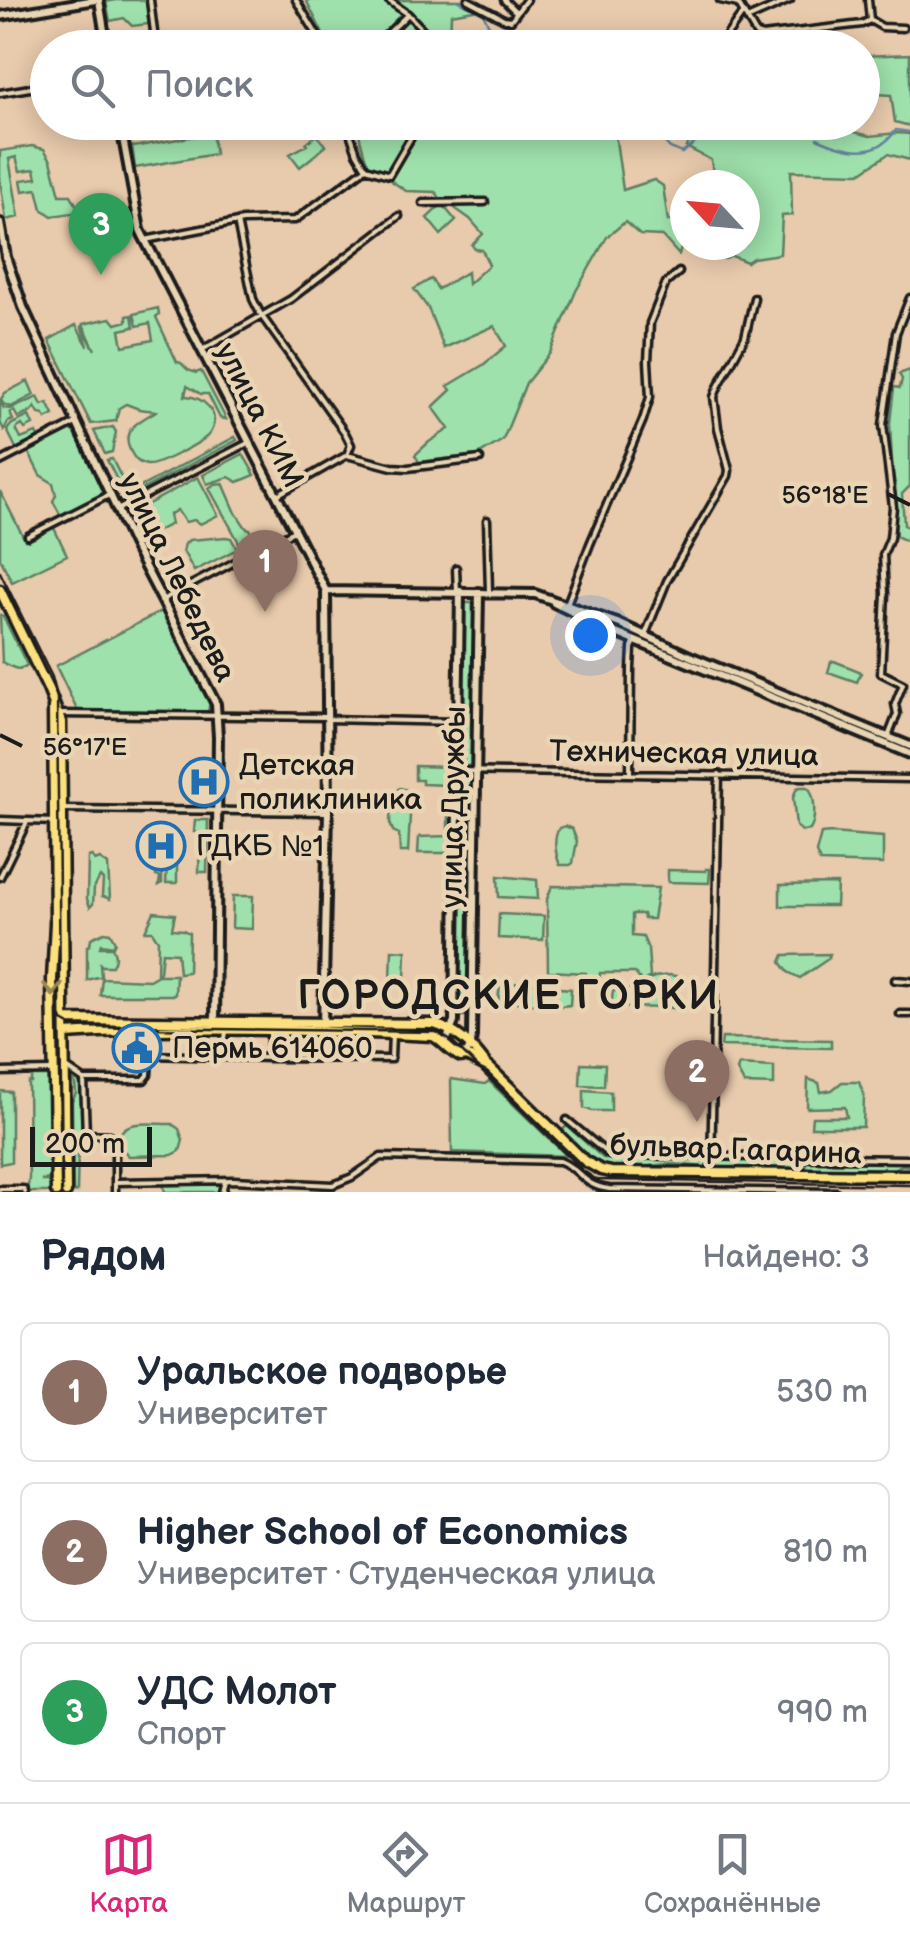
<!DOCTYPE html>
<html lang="ru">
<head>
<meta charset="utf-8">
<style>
	body { margin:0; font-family:"Balsamiq Sans",sans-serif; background:#f6f6f7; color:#1f2937 }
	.compass { position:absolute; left:670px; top:170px; width:90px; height:90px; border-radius:50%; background:#fff; box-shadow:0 5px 25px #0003; rotate:296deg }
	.scale { position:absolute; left:30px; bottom:25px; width:122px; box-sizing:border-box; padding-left:10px; border:5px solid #1c1c1c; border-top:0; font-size:28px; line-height:35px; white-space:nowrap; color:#1c1c1c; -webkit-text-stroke:8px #e9d5b3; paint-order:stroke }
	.you { position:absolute; left:590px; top:635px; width:35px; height:35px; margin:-25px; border:8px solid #fff; border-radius:50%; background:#1a73e8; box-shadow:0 0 0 15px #1a73e833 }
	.badge { display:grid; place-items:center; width:65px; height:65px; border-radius:50%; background:#db2777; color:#fff; font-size:32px; font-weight:700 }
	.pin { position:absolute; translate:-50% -82px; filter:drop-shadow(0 2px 5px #0008) }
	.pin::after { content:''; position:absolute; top:52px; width:35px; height:30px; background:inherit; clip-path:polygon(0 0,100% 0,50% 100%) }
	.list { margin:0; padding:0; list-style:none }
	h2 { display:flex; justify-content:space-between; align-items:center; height:130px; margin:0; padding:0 40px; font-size:42px }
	h2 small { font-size:32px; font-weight:400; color:#747a83 }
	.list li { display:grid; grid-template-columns:65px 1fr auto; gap:30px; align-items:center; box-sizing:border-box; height:140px; margin:0 20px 20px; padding:0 20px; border:2px solid #e0e1e3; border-radius:15px }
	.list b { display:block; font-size:38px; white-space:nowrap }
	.list p { margin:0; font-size:32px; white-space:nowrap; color:#747a83 }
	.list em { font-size:32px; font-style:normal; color:#747a83 }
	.icon { flex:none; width:55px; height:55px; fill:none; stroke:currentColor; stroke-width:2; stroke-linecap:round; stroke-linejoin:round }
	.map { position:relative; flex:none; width:910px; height:1192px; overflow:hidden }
	.search { position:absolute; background:#fff; box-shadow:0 5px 25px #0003; left:30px; right:30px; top:30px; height:110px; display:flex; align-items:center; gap:25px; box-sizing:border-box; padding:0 35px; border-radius:55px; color:#747a83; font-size:38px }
	.sheet { height:610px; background:#fff }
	nav { display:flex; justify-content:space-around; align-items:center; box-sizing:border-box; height:140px; border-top:2px solid #e0e1e3; background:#fff; font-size:28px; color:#747a83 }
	nav a { display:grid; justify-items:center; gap:5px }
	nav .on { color:#db2777 }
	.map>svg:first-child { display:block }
</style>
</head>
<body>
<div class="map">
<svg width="910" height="1192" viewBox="0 0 910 1192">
	<rect width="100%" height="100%" fill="#e8caac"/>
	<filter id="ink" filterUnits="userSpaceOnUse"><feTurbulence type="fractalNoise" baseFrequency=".01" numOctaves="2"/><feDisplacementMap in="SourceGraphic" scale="20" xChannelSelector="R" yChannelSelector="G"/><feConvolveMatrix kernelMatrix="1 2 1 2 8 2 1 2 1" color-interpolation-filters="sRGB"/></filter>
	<g filter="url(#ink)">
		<path fill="#9fe1ac" stroke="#5e7e64" stroke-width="2.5" d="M115 0H146L149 24 132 26 124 18 110 21 106 2Z
			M306 0H473L485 8 451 14 450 43 454 47 330 48Z
			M614 35 780 47H781H626Z
			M910 54V126L895 122 891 95 862 93 863 56Z
			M356 123H622L615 133 623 190 654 180 663 186 668 221 680 219 685 186V234L679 255 662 236 640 235 625 222 607 237 576 291 550 353 526 383 503 440 478 455 419 462 415 455 429 442 449 429 433 407 451 390 448 386 483 365 506 346 494 326 444 348 428 308 414 289 431 279 438 289 467 272 468 284 489 265 482 250 475 249 472 245 483 234 470 219 439 197 436 192 406 191 367 164Z
			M819 123 870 136 897 133 910 134V160L888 154 860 173 791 171 792 215 782 216 780 254 753 258 747 262 732 256 726 259 685 248 686 245H745V185H715L711 160 686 147 691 138C710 137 727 127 746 125 751 124 757 126 762 126 781 129 801 129 819 123Z
			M212 133 215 154 135 168 132 145 133 147Z
			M316 135 326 146 300 167 290 154 307 145 306 143Z
			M32 146 44 149 51 160 60 195H71L80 212 52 216 42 209 37 189 23 191 21 180 37 178 35 169 20 171 16 157 9 159 19 217 6 220 0 180V151Z
			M442 204 456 221 441 235 427 218Z
			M158 308 159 314 156 317 177 362 181 363 188 370 196 373 201 371 226 419 220 418 208 394H201L187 386 185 396C203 396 222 413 210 433 204 442 157 466 147 465 137 463 134 458 130 450 120 428 141 421 156 411L139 409 126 404 119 408 116 421 91 424 49 340 76 325 88 346 81 325 95 350 83 324 111 318 116 324 127 321V316L132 315 134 327 120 330 123 346 153 340 150 323 137 326 134 314Z
			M910 370V486L902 494 904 525 910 528V545L909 542 896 536 890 423 894 387 900 388 902 379 899 374Z
			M28 381 34 395 11 407 3 404 1 399 5 393Z
			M38 397 42 405 48 403 54 415 46 419 44 415 39 414 35 407 31 412 18 418 14 411 10 413 13 420 8 422 4 430 0 422V402L4 408 11 409Z
			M29 416 33 425 25 429 22 425 16 429 21 439 36 433 39 439 17 450 7 430 12 424Z
			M72 427 105 494 61 516 53 501 56 495 53 483 40 475 27 449Z
			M113 427 116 432 112 452 105 454 94 431Z
			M235 437 237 440 126 498 107 460 112 459 129 493Z
			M243 454 255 475 238 482 229 477 207 484 203 475Z
			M198 477 218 515 200 524 194 520 185 522 177 510 169 515 171 524 155 532 143 507Z
			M223 483 236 513 246 528 250 529 254 539 241 546 209 488 215 484Z
			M0 491 25 540 53 526 67 555 12 582 0 558Z
			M226 537 231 538 237 549 194 571 183 551 185 544 189 540Z
			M463 603H476L474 766H460Z
			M162 611 210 702 208 711 78 712 56 666Z
			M0 615 3 616 27 665C19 673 10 666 2 662Z
			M834 661 859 671 861 673 857 682 828 672 831 662Z
			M415 766 451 767V853H418L419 837 448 836V785L422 784V780H415Z
			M461 776H474L470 1016H456Z
			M800 787H808C816 797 816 820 810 830L802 831 796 826 793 797 797 788Z
			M400 788 408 790 411 797 408 852H400L399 834 393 831 390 823 391 794Z
			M195 820H208L207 872H199L200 833 194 832Z
			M565 826 572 829 577 841 573 863 570 865H560C555 854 553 839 559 828Z
			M831 833 883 837V864L820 862 816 853 821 834Z
			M92 856 95 861 100 859 108 865 110 899 102 896 103 880 100 877 94 888 93 904 90 907 87 899 88 857Z
			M155 857 177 858V883H166L167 864 164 863 162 869V883L159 885 160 877 156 876V863L160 867V861L155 860Z
			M706 869H710L709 883 668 882V870L706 871Z
			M498 876 537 880 538 899 499 897Z
			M837 884 836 906H780V885Z
			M552 886 658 888 653 919H644L643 914H632V936L643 937 648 949 650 977 642 982 635 973H600L599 983H587L586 973 548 971 547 899Z
			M233 896H253L252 929 232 928Z
			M154 912 175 914 172 929 183 930 189 933 188 972 179 973 177 953 162 952 160 972 157 974 158 940 152 931H145Z
			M499 914 544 916 543 940 498 938Z
			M104 932 110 933 115 942 113 946 101 944 100 947H112C116 954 116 959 112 966H102L100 964 101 976 87 980V946L90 945 91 938Z
			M392 950 406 951 405 979H391Z
			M830 954 828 959 800 978 788 972 781 962 784 955Z
			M158 975H176L175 995H100L102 978 149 980Z
			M670 975 681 977 677 1008 611 1007 613 991 637 989 654 977Z
			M500 983 544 984 547 987 571 989 570 1005 551 1007 526 1002H498Z
			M722 1038 831 1040V1048L721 1046Z
			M581 1063 605 1064 604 1086 580 1085Z
			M739 1065 774 1067V1085L744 1084 737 1070Z
			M70 1073H72V1102L76 1093 74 1075 82 1080V1142L78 1150 77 1192H73L72 1103 70 1105Z
			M31 1076H51L52 1178 41 1181H52V1192H27L29 1179 28 1082H31Z
			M451 1079 485 1084 489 1081 567 1156 452 1152Z
			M808 1079 819 1083 821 1092 832 1090 842 1082H859L864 1096 863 1127H811L812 1117H847L845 1107 807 1108Z
			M584 1090 611 1092V1111H592L584 1108Z
			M0 1091 11 1092V1162L0 1164Z
			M172 1124 179 1129 183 1140 180 1151 172 1155 129 1156C123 1150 117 1144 120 1135 125 1118 158 1125 172 1124Z
			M567 1126 603 1158 708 1160V1168C695 1166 682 1164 668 1164 650 1165 613 1174 596 1164 583 1157 572 1142 561 1131Z
			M716 1160H801V1169L716 1168Z
			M806 1160 910 1162V1166L902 1165 891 1170H806Z
			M163 1184H219L221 1186 218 1192H165Z"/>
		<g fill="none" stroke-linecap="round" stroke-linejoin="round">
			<path stroke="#65839c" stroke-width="2.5" d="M457 0 483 13 489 26 530 48
				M638 122 657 134 670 148 682 153C691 147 699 139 709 134 735 120 776 127 805 127
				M817 138C844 150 876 160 896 130L910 132"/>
			<g stroke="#1c1c1c" stroke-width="11">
				<path id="street" d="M150 0 156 48
					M296 0 325 48
					M388 0 408 14 440 48
					M468 0 504 19 511 20 526 0
					M504 0 516 12
					M720 0 738 4
					M736 0 756 34 762 36 862 24 870 20 882 27 903 28
					M868 0 870 20
					M747 19 790 0
					M373 48 408 14
					M723 48 725 38 743 13
					M0 93 48 85
					M173 122 174 127
					M346 122 357 153 366 168
					M366 168 389 175 420 122
					M423 203 485 202
					M237 222 253 299 261 315 345 433 351 445 347 455
					M145 240 243 221 295 220 366 168
					M202 350 291 299 399 216
					M0 462 76 423
					M277 495 347 455 392 467 408 468 480 459
					M119 509 248 443
					M487 520 489 591
					M28 536 109 495
					M456 568 457 592
					M162 600 294 531
					M567 604 590 544 643 420 650 397 648 361 650 323 666 283 679 272
					M645 635 667 581 728 476 729 470 718 428 714 397 718 387 745 337 754 298
					M57 714 327 717
					M327 719 458 722
					M888 737 897 714 895 704 903 684 881 673 885 594 883 555 890 538 893 507 883 425 896 333 910 298
					M457 771 910 779
					M630 774 631 668 632 648 635 641
					M63 809 328 812
					M0 820 55 822
					M0 877 27 822
					M895 980 910 981
					M900 1014H910
					M341 1046 345 1044V1033
					M148 1055 270 1058V1032
					M222 1057 226 1032
					M283 1057 284 1032
					M270 1058 391 1059 392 1034
					M68 1069 84 1080H144L148 1075 150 1040 148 1031
					M0 1072 51 1071
					M84 1080 86 1134 110 1135 115 1139V1191
					M567 1120 609 1155 910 1159
					M711 1170 719 774
					M116 1182 234 1180 333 1185 352 1177 381 1157 560 1161C582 1170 582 1186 609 1189L836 1192
					M0 1189H23L25 1192
					M222 1192 225 1181"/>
			</g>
			<g stroke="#1c1c1c" stroke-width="14">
				<path id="secondary" d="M99 0 107 48
					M0 16 95 0
					M120 122 140 230 326 591 328 812 323 1023
					M0 223 6 257 23 307 133 544 216 704 218 737 215 1024
					M326 591 535 594 620 624 692 657 910 746
					M554 603 616 633 910 754
					M445 1044 454 1022 460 591
					M460 1054 467 1053 471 1044 472 1036 479 592"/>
			</g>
			<g stroke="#1c1c1c" stroke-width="15">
				<path id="primary" d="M0 590 48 689 61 722 66 1192
					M53 707 55 923 52 980 56 1192
					M64 1020 434 1024C457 1031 471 1044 485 1063
					M65 1034C186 1026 311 1030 433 1036 444 1042 450 1052 461 1057L466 1056 490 1068 585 1161 601 1170 611 1172 910 1175"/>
			</g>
			<use href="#street" stroke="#e9d5b3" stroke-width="4"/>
			<use href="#secondary" stroke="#e9d5b3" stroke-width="6"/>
			<use href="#primary" stroke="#fce080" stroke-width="8"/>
			<path stroke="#1c1c1c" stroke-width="2.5" d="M0 572 52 677 57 696 62 1192
				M58 1008 62 1021 73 1027 437 1032 451 1041 582 1170 597 1180 910 1185"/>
		</g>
		<defs><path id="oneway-chevron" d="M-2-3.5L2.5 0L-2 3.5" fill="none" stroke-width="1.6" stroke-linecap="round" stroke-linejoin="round" transform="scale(2.5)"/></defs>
		<use stroke="#978853" href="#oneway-chevron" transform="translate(53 989) rotate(90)"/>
	</g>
	<path fill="none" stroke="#1c1c1c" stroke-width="4" d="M888 494 910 505M0 735 22 746"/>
	<defs>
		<g id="hospital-ring" transform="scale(2.5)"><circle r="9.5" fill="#e9d5b3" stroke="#1f6fb2" stroke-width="1.5"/><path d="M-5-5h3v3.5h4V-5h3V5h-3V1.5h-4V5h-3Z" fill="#1f6fb2"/></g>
		<g id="civic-ring" transform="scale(2.5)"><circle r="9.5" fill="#e9d5b3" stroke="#1f6fb2" stroke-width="1.5"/><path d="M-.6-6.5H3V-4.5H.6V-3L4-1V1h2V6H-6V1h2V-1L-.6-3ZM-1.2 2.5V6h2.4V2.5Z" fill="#1f6fb2"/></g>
	</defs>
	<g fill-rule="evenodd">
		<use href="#hospital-ring" x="204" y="782"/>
		<use href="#hospital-ring" x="161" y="846"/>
		<use href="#civic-ring" x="137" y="1048"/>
	</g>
	<g text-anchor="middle" stroke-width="9" stroke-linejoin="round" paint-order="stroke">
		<g font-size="30" fill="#1c1c1c" stroke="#e9d5b3">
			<text transform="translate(260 415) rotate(63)" y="10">улица КИМ</text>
			<text transform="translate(178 577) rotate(64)" y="10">улица Лебедева</text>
			<text transform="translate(684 753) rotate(1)" y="10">Техническая улица</text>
			<text transform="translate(453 807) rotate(-89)" y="10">улица Дружбы</text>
			<text transform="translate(736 1149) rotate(2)" y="10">бульвар Гагарина</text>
		</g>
		<g font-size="30" fill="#1c1c1c" stroke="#e9d5b3" text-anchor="start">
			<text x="239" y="775">Детская<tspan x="239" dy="34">поликлиника</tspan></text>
			<text x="196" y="856">ГДКБ №1</text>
			<text x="172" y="1058">Пермь 614060</text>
		</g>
		<g font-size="40" font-weight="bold" letter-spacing="2.5" fill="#1c1c1c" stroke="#e9d5b3">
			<text x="509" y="1009">ГОРОДСКИЕ ГОРКИ</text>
		</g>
	</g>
	<g font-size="25" text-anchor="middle" fill="#1c1c1c" stroke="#e9d5b3" stroke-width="9" stroke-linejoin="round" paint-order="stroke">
		<text x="825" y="503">56°18'E</text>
		<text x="85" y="755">56°17'E</text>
	</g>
</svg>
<svg class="compass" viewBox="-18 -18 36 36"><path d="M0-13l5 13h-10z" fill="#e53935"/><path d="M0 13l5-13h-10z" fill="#747a83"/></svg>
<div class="scale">200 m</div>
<div class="you"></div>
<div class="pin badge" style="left:265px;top:612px;background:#8d6e63">1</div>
<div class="pin badge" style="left:697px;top:1122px;background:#8d6e63">2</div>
<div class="pin badge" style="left:101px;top:275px;background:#2e9e5b">3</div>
<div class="search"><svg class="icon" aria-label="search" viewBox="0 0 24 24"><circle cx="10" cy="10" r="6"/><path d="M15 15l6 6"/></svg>Поиск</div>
</div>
<section class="sheet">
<h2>Рядом<small>Найдено: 3</small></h2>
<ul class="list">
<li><span class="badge" style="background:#8d6e63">1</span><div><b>Уральское подворье</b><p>Университет</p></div><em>530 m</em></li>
<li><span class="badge" style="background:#8d6e63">2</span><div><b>Higher School of Economics</b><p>Университет · Студенческая улица</p></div><em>810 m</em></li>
<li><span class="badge" style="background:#2e9e5b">3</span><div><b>УДС Молот</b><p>Спорт</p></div><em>990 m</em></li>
</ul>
</section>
<nav>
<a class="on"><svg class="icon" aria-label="map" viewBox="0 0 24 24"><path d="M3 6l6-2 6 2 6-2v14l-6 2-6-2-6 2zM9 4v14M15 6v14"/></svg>Карта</a>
<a><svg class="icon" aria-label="directions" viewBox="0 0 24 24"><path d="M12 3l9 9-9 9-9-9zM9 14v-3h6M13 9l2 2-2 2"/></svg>Маршрут</a>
<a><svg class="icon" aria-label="saved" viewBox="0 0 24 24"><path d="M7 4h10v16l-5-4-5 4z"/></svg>Сохранённые</a>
</nav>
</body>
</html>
